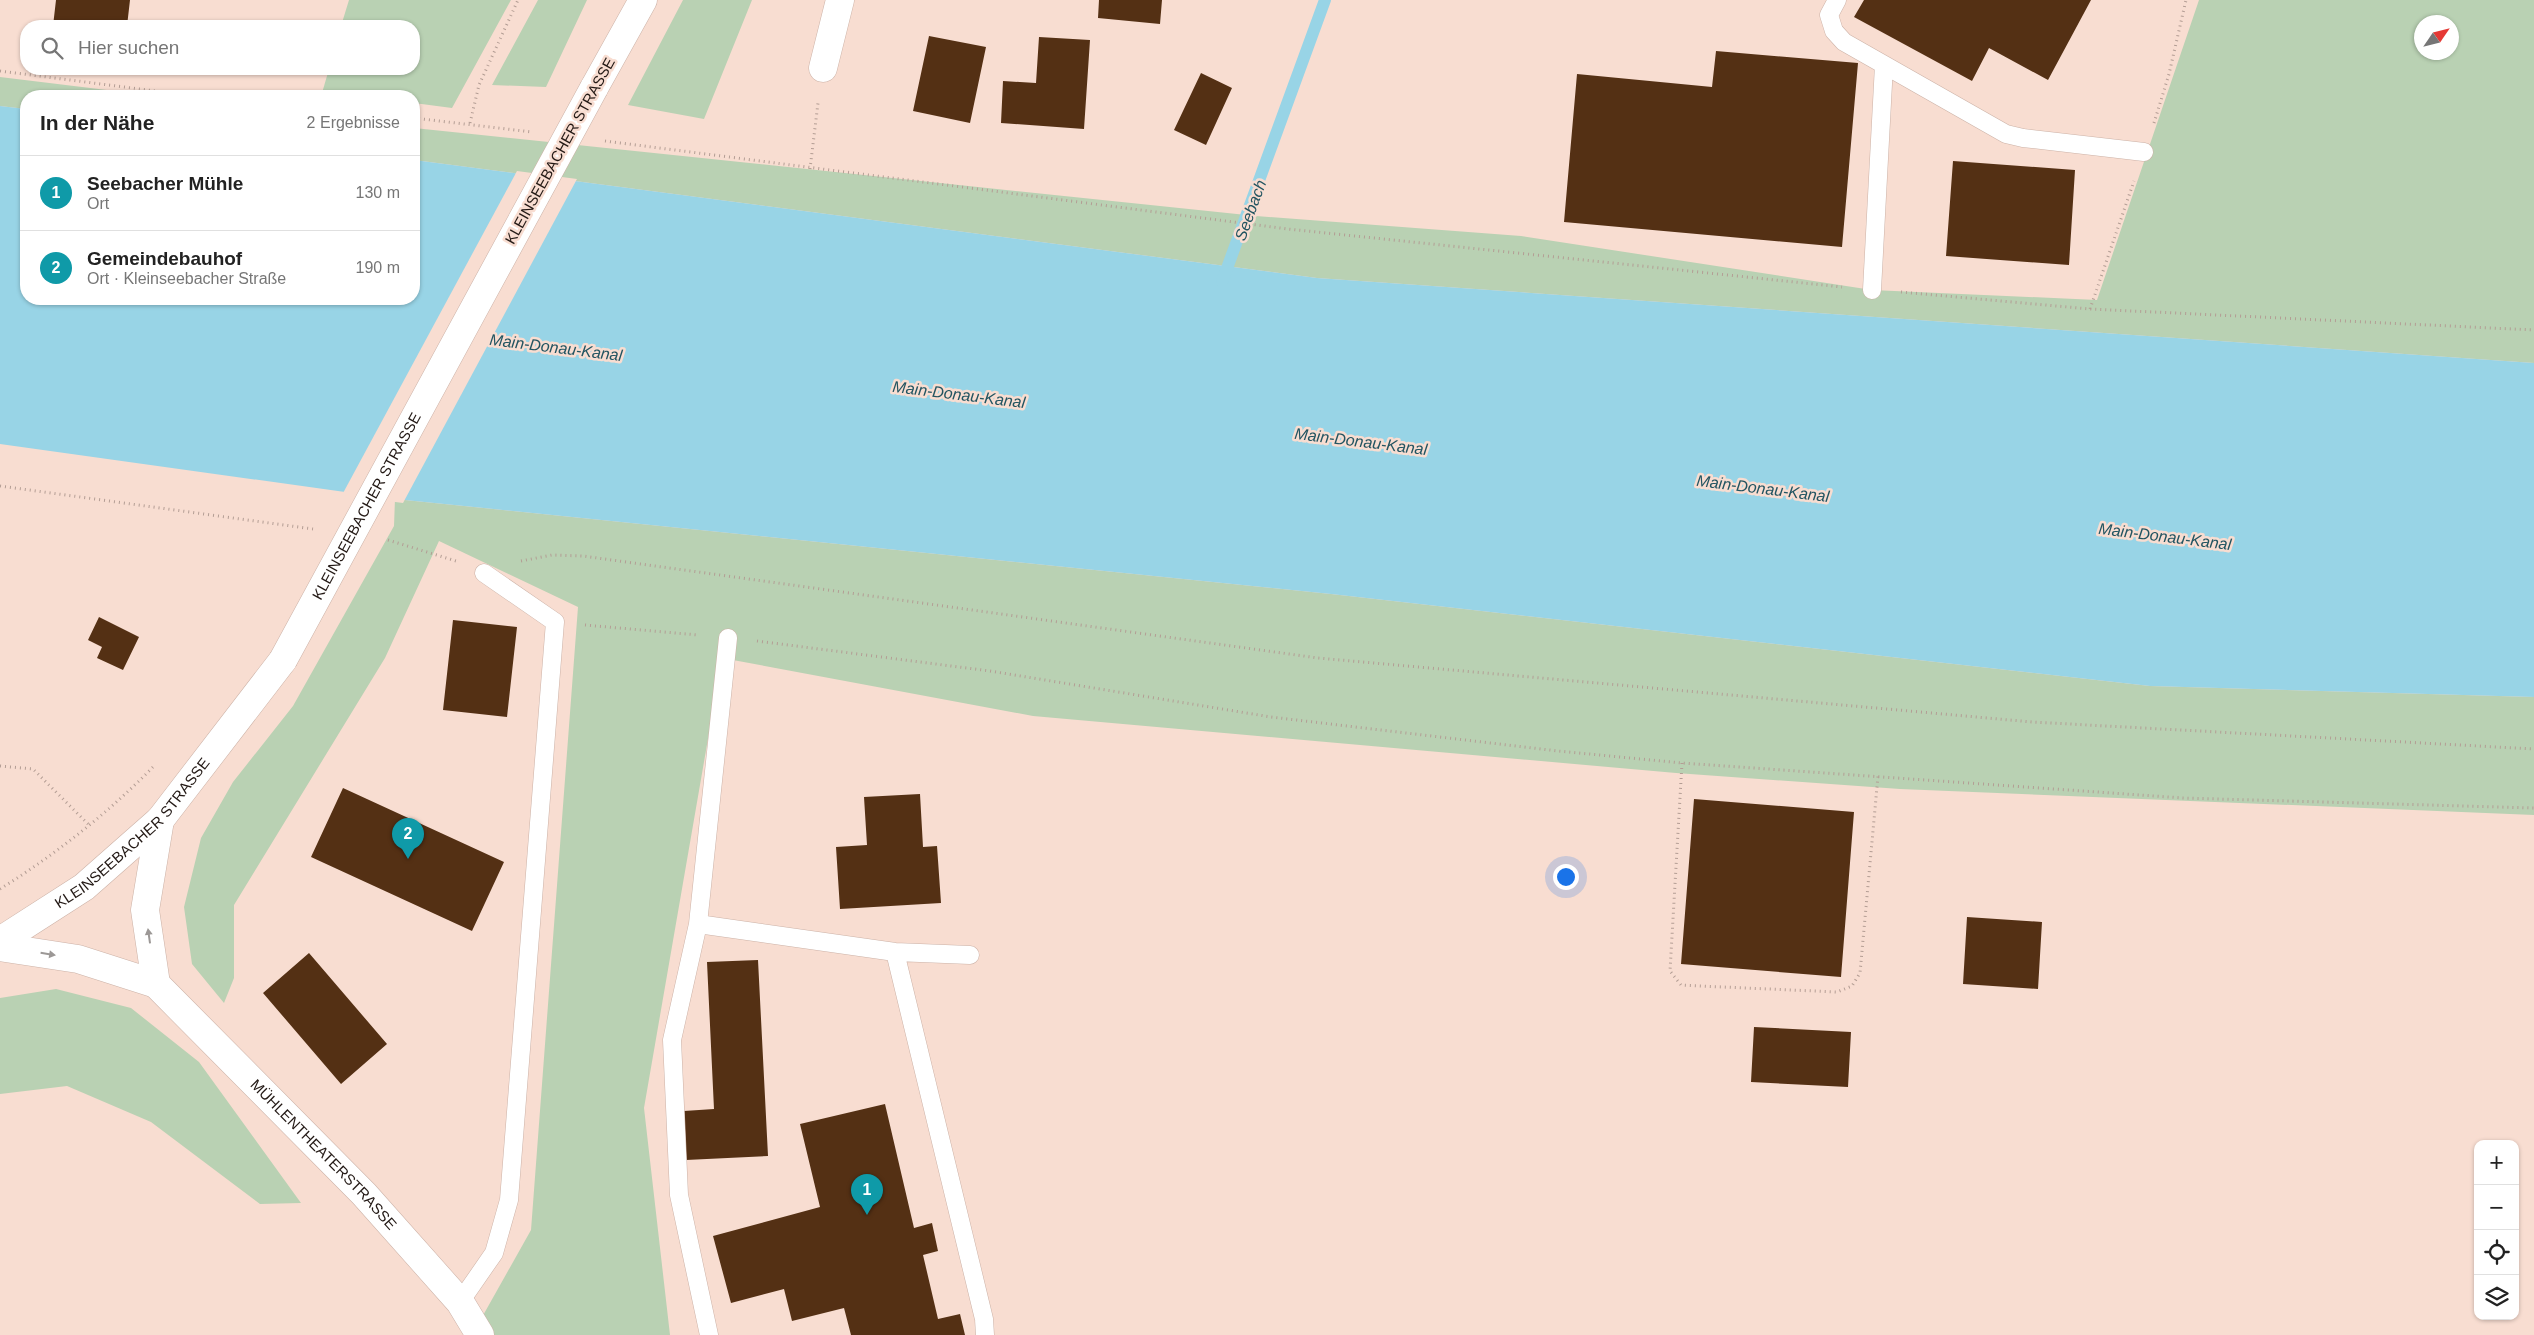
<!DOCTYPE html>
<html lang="de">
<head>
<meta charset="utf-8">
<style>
	body { margin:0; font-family:Arial,sans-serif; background:#f2f2f2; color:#222 }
	.controls { position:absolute; right:15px; bottom:15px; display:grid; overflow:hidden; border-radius:10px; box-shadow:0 1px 4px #0004 }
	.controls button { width:45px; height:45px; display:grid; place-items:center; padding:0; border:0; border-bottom:1px solid #e0e0e0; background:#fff; color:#222; font:25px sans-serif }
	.compass { position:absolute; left:2414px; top:15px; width:45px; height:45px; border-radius:50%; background:#fff; box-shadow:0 1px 4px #0004; rotate:55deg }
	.you { position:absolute; left:1565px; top:876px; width:18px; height:18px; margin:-12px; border:4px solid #fff; border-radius:50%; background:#1a73e8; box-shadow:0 0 0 8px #1a73e833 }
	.badge { display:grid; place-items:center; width:32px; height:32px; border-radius:50%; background:#111827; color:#fff; font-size:16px; font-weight:700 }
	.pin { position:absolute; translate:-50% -41px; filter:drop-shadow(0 1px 2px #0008) }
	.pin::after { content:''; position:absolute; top:26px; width:18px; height:15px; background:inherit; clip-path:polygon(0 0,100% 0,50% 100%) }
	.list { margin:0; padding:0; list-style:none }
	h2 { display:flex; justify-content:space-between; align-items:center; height:65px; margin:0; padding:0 20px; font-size:21px }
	h2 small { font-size:16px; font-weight:400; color:#767676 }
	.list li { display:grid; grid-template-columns:32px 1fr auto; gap:15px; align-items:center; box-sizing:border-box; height:75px; padding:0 20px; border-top:1px solid #e0e0e0 }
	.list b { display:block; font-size:19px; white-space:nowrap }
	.list p { margin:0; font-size:16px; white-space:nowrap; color:#767676 }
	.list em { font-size:16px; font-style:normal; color:#767676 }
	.icon { flex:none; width:28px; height:28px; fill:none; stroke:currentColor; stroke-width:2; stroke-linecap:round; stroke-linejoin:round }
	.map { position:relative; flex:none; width:2534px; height:1335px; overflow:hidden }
	.search { position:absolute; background:#fff; box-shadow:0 1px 4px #0004; left:20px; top:20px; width:400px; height:55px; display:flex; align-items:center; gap:12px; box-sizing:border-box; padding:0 18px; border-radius:20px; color:#767676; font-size:19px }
	.panel { position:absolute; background:#fff; box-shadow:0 1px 4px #0004; left:20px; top:90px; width:400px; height:215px; border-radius:20px }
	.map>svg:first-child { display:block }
</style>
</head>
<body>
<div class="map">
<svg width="2534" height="1335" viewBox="0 0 2534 1335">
	<rect width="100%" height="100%" fill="#f8ddd1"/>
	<path fill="#b9d1b3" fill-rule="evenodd" d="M349 0H511L452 108 414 103V96H351L322 93 329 69H414V26H341Z
		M538 0H587L546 87 492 85Z
		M683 0H752L704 119 628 105Z
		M2199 0H2534V363L1317 278 414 160V128L1256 216 1521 236 1872 290 2097 300ZM2422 22H2452V52H2422Z
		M0 77 156 96H26V109L0 106Z
		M395 499 1331 594 2150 686 2534 697V815L1900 789 1676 773 1033 716 722 658 644 1108 670 1335H472L531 1230 578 607 439 541 385 658 234 905V978L224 1003 192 964 184 907 201 838 233 782 293 706 394 526Z
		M56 989 131 1008 199 1062 301 1203 260 1204 151 1122 67 1086 0 1094V998Z"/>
	<path fill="#98d4e6" d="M0 106 26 109V299H414V160L1317 278 2534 363V697L2150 686 1331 594 395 499 0 444Z"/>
	<path fill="#f8ddd1" d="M517 171 577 179 403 503 342 495Z"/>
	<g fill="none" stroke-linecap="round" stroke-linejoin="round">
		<path stroke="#98d4e6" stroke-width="12" d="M1222 282 1325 0"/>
	</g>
	<path fill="#543014" d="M56 0H130L127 26H53Z
		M1099 0H1162L1160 24 1098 18Z
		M1864 0H2091L2048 80 1989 48 1972 81 1854 17Z
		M929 36 986 47 970 123 913 111Z
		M1039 37 1090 40 1084 129 1001 123 1003 81 1036 83Z
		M1716 51 1858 63 1842 247 1564 222 1577 74 1712 87Z
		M1201 73 1232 88 1206 145 1174 130Z
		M1953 161 2075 170 2069 265 1946 256Z
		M99 617 139 637 123 670 97 658 102 647 88 640Z
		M453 620 517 627 507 717 443 710Z
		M343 788 504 862 472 931 311 857Z
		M920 794 923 847 937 846 941 903 840 909 836 847 867 845 864 797Z
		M1694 799 1854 812 1841 977 1681 964Z
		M1967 917 2042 922 2038 989 1963 984Z
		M309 953 387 1044 341 1084 263 993Z
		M758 960 768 1156 686 1160 684 1111 714 1109 707 962Z
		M1754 1027 1851 1032 1848 1087 1751 1082Z
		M885 1104 914 1228 932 1223 938 1251 923 1255 938 1319 960 1314 965 1335H851L844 1308 792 1321 784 1289 731 1303 713 1236 820 1207 800 1124Z"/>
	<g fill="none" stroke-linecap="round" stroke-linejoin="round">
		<g stroke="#ccb2a7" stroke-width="19">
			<path id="service" d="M1837 0 1829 15 1834 31 1844 42 2006 134 2023 138 2144 152
				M1872 290 1884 65
				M728 638 698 924 895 952 970 955
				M698 924 672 1040 679 1195 709 1335
				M895 952 984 1319 985 1335
				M460 1302 494 1253 509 1200 555 622 484 573"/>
		</g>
		<g stroke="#ccb2a7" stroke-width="29">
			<g id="minor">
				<path d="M823 68 840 0"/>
				<path id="s1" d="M156 984 364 1194 460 1302 480 1335"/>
			</g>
		</g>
		<g stroke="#ccb2a7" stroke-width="29">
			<g id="tertiary">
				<path d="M594 88 643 0"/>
				<path id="s2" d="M0 941 84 887 160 820 283 660"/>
				<path d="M0 947 78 959 156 984 145 910 160 820"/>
			</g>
		</g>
		<path stroke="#b39d94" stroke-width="3" stroke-dasharray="1 4" stroke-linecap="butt" d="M0 71 194 96
			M414 118 532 132
			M470 123 479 85 518 0
			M2154 123 2169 74 2186 0
			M605 141 1288 229 1842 287
			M810 169 818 103
			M1901 292 2090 309 2534 330
			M2090 309 2134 181
			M0 486 313 529
			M388 540 456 561
			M521 561 552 555 583 556 1318 658 2032 722 2534 749
			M585 625 698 635
			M757 641 990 671 1271 717 1558 751 1682 763 2183 798 2534 808
			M1682 763 1670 971 1681 985 1700 986 1837 992 1852 986 1860 973 1878 776
			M0 766 33 769 90 826
			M0 889C56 854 107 814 153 767"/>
		<use href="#service" stroke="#fff" stroke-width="18"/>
		<use href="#minor" stroke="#fff" stroke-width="28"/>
		<use href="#tertiary" stroke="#fff" stroke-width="28"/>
		<g stroke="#ccb2a7" stroke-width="29" stroke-linecap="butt">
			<g id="tertiary-bridge">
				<path id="s3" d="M283 660 594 88"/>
			</g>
		</g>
		<use href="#tertiary-bridge" stroke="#fff" stroke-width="28"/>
	</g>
	<defs><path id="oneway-solid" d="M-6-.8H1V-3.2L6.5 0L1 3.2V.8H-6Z" transform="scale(1.25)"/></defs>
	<g fill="#9c9896">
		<use href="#oneway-solid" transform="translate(149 936) rotate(-98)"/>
		<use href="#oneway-solid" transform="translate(48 954) rotate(9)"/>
	</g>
	<g text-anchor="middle" stroke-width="5" stroke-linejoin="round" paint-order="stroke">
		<g font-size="15" fill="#231915" stroke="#f8ddd1">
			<text transform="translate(560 151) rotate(-61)" y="5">KLEINSEEBACHER STRASSE</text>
			<text dy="5" stroke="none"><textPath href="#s3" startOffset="175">KLEINSEEBACHER STRASSE</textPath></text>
			<text dy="5" stroke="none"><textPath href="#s2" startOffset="172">KLEINSEEBACHER STRASSE</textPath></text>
			<text dy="5" stroke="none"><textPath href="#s1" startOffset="239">MÜHLENTHEATERSTRASSE</textPath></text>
		</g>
		<g font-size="16" font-style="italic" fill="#225461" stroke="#f8ddd1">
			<text transform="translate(1250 210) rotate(-70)" y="6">Seebach</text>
			<text transform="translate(556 347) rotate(7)" y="6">Main-Donau-Kanal</text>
			<text transform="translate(959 394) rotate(7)" y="6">Main-Donau-Kanal</text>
			<text transform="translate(1361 441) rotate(7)" y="6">Main-Donau-Kanal</text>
			<text transform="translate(1763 488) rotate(7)" y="6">Main-Donau-Kanal</text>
			<text transform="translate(2165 536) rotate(7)" y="6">Main-Donau-Kanal</text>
		</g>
	</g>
</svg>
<div class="controls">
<button>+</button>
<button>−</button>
<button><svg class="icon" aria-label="locate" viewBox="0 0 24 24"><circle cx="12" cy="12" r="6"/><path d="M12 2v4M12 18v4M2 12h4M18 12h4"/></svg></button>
<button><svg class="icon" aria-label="layers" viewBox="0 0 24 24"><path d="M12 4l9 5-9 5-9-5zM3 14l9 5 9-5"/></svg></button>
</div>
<svg class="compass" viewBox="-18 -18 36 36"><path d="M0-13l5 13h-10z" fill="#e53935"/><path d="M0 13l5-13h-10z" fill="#767676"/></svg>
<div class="you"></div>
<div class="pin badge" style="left:867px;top:1215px;background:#0f9aa8">1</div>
<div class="pin badge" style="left:408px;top:859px;background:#0f9aa8">2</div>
<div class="search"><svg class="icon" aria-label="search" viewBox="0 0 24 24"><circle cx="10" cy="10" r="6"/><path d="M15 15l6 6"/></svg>Hier suchen</div>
<section class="panel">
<h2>In der Nähe<small>2 Ergebnisse</small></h2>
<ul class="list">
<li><span class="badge" style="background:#0f9aa8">1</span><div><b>Seebacher Mühle</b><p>Ort</p></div><em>130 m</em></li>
<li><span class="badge" style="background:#0f9aa8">2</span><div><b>Gemeindebauhof</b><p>Ort · Kleinseebacher Straße</p></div><em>190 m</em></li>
</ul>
</section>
</div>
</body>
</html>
